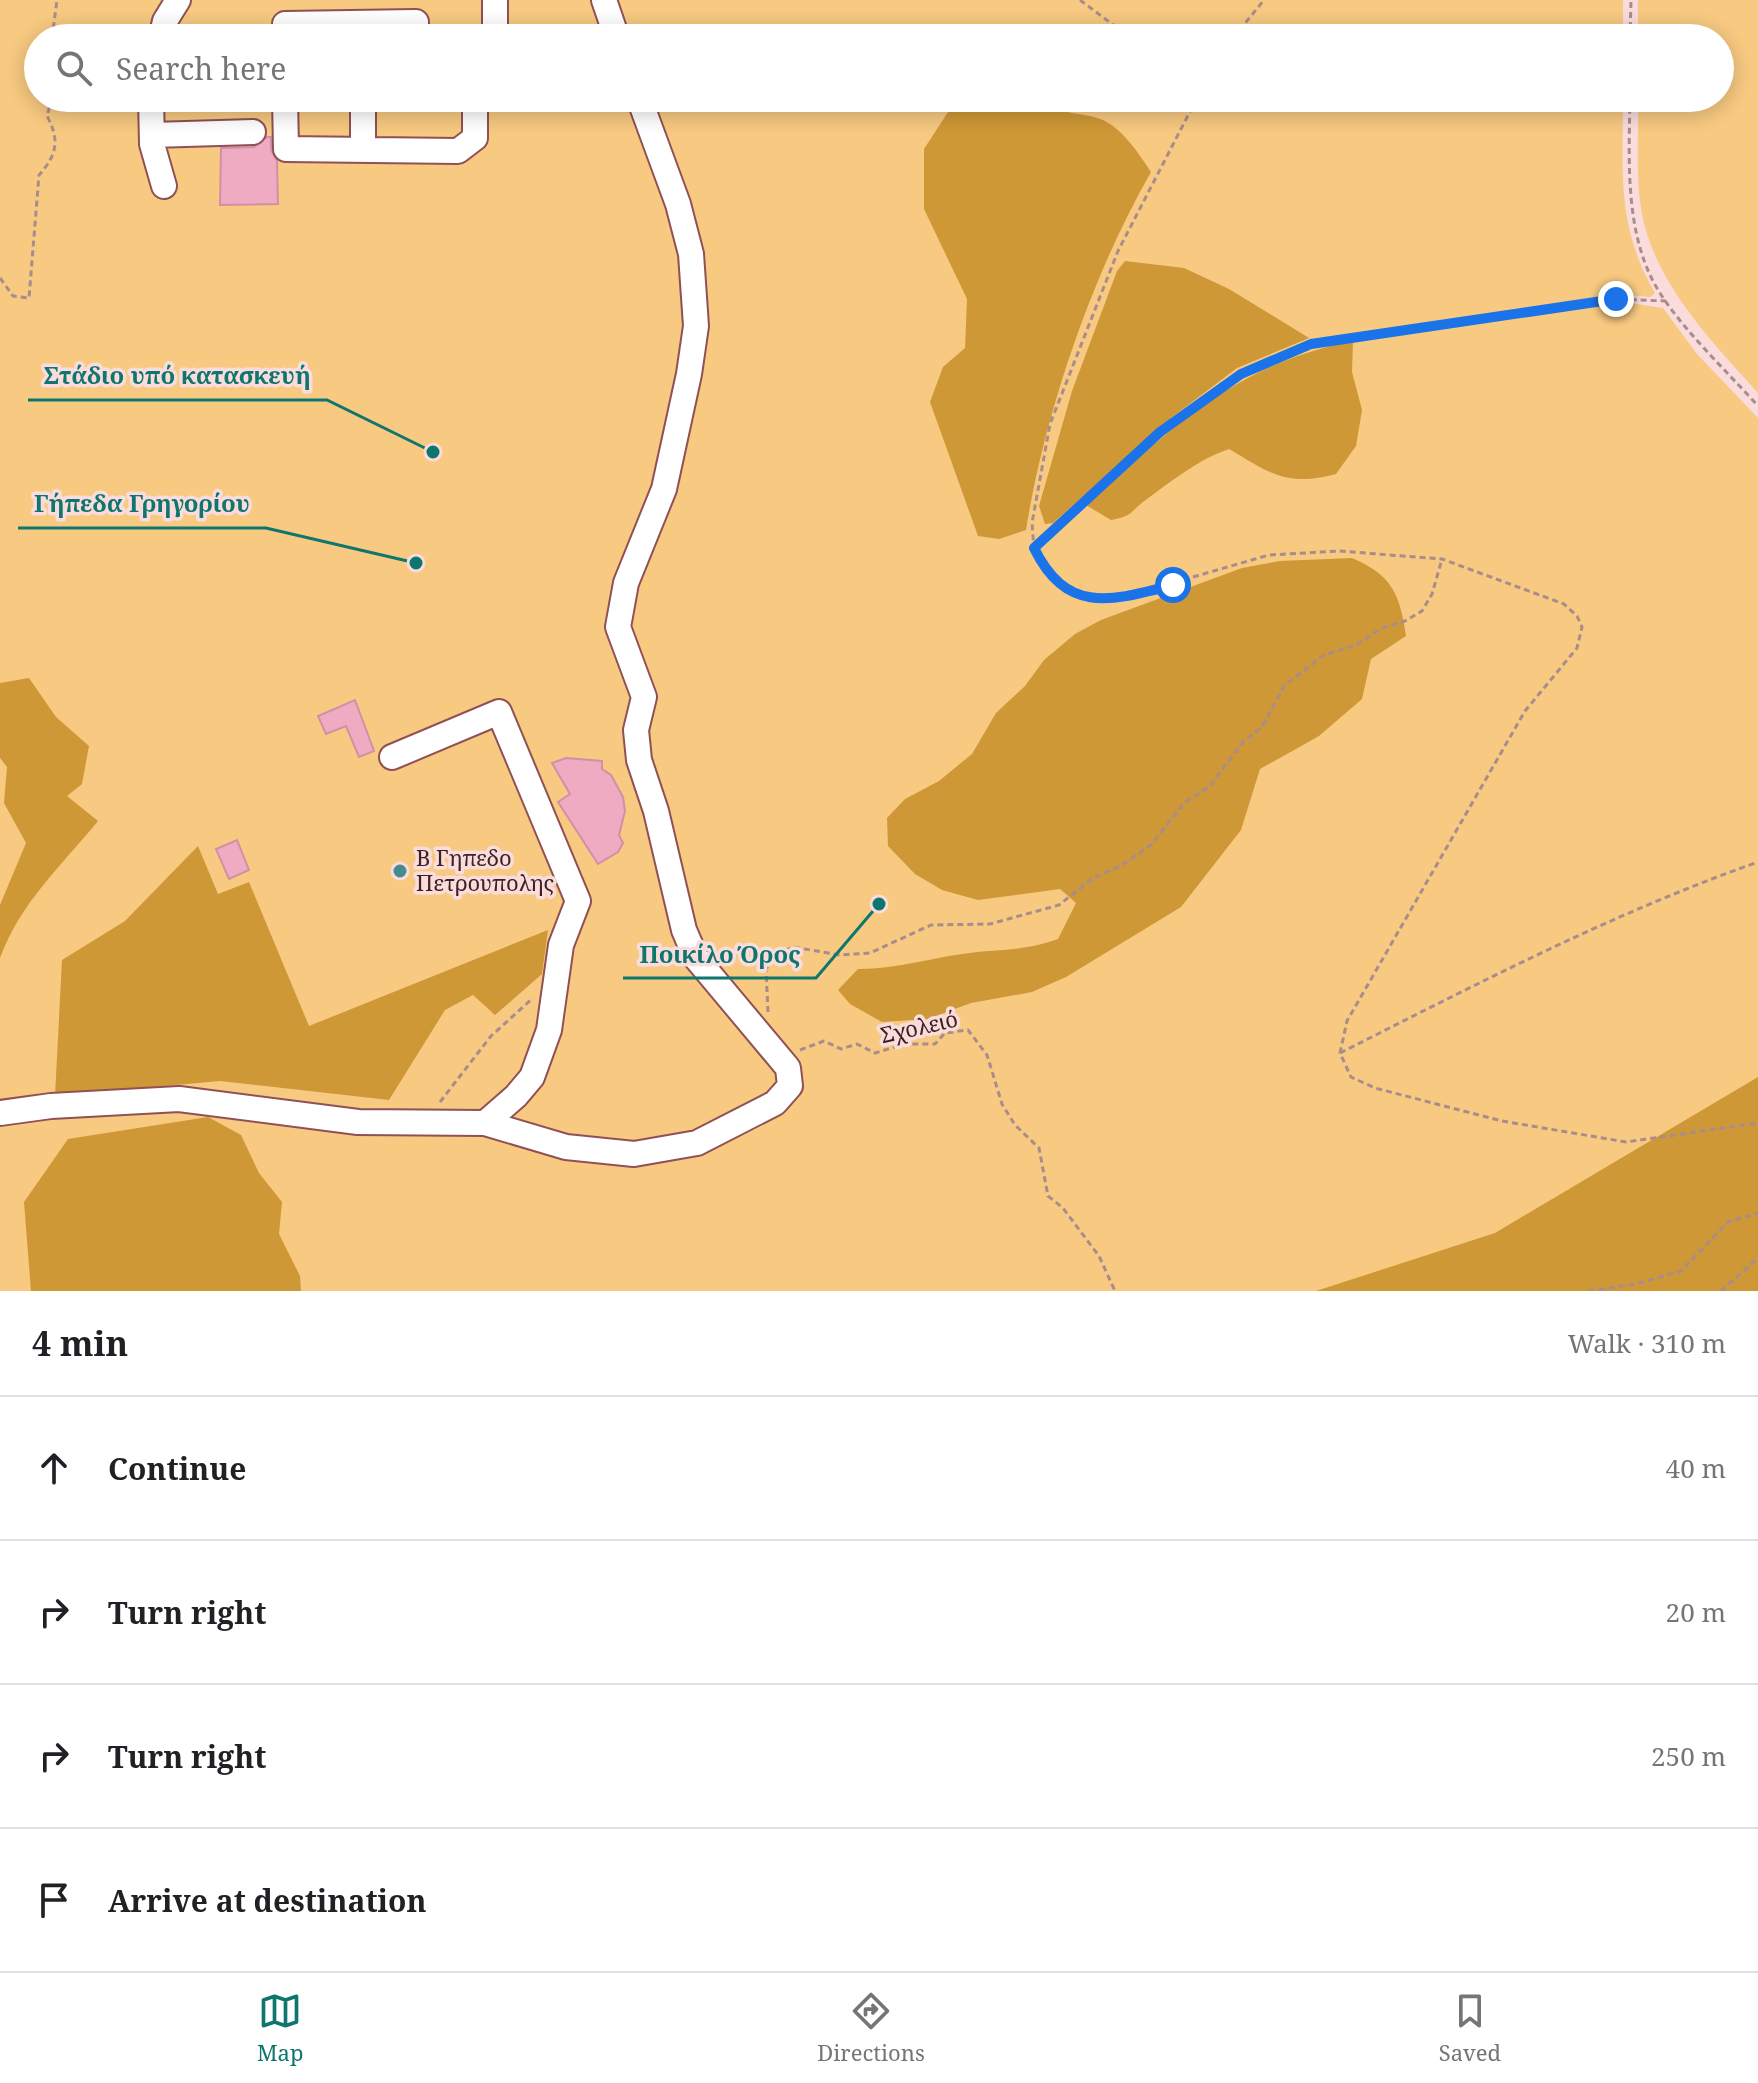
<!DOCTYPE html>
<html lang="en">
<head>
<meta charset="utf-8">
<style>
	body { margin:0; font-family:"Noto Serif",serif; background:#f6f6f6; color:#202124 }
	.stop { position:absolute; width:24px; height:24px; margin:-18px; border:6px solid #1a73e8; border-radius:50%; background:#fff }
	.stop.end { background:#1a73e8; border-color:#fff; box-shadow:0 2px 8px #0008 }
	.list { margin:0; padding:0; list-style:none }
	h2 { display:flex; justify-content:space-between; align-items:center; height:104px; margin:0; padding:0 32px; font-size:34px }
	h2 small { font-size:26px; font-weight:400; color:#757577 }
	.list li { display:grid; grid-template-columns:52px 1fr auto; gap:24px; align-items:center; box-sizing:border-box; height:144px; padding:0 32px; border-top:2px solid #e0e0e0 }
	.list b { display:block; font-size:30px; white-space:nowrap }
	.list em { font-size:26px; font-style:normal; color:#757577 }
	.icon { flex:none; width:44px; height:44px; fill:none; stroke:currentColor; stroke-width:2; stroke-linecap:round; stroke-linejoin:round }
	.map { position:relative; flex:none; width:1758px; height:1291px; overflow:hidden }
	.search { position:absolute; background:#fff; box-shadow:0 4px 20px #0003; left:24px; right:24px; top:24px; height:88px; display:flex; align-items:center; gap:20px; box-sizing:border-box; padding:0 28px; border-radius:44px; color:#757577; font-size:30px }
	.sheet { height:680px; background:#fff }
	nav { display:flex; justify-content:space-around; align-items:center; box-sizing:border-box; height:112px; border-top:2px solid #e0e0e0; background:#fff; font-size:22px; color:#757577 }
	nav a { display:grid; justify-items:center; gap:4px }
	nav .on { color:#0f766e }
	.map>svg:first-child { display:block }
</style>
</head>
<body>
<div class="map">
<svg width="1758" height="1291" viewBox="0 0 1758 1291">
	<rect width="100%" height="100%" fill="#fadcdc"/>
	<path fill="#f7c981" d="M0 0H1623V38H38V98H1623C1623 172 1616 226 1655 293L1650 297 1626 295 1561 304 1566 309 1630 303 1663 308 1697 354 1758 418V1291H0Z
		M1638 0H1758V393C1714 344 1663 292 1645 227 1634 187 1639 139 1638 98H1720V38H1638Z"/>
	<path fill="#cf9836" d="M963 98H1042C1057 117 1085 111 1105 121 1125 132 1139 154 1151 172 1092 275 1045 412 1026 530L999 539 978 536 930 402 943 367 965 348 967 299 924 209V149L952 106Z
		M1125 261 1184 268 1229 289 1309 338 1237 368 1171 418 1053 523 1045 524 1039 506 1072 391 1117 271Z
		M1353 341 1352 372 1362 410 1356 446 1336 474C1287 487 1271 474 1229 449 1199 459 1173 480 1147 499 1130 511 1134 516 1111 520L1086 505C1171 428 1236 364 1353 341Z
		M1352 558C1392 575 1400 594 1406 636L1371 659 1362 699 1319 736 1260 769 1241 830 1181 907 1066 977 1032 992 971 1003 928 1019 882 1022 850 1004 838 990 858 969C899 969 937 956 977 952 1009 949 1026 950 1058 939L1076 903 1060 889 978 900 942 890 915 874 888 846 887 818 905 799 939 781 972 754 996 713 1025 686 1044 660 1075 634 1101 620 1242 568 1280 561Z
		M29 678 56 717 89 746 82 784 67 796 98 821C62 865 20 903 0 958V905L26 843 4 803 7 767 0 758V683Z
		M198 846 218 894 249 882 309 1026 548 930 542 974 495 1015 473 995 445 1010 389 1100 220 1081 55 1096 62 960 125 921Z
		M1758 1077V1291H1316L1495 1233Z
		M208 1117 241 1135 259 1173 282 1202 279 1234 300 1276 301 1291H31L24 1202 68 1139Z"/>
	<path fill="#eeabc1" stroke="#d190a6" stroke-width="2" d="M267 137H271V150L277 161 278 204 220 205 221 148 254 147Z
		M355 700 374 751 359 757 346 726 326 734 318 716Z
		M566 758 602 761V769L611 775 623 797 625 811 619 835 623 843 618 852 598 864 558 802 570 794 552 763Z
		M237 840 249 870 229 879 216 849Z"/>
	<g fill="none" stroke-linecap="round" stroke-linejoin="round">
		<g stroke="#8f5154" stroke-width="28">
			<path id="minor" d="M604 0 617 38
				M161 38 165 21 178 0
				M285 38V24L416 22V38
				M495 38V0
				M151 98 152 144 164 186
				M285 98 286 149 458 151 475 138V98
				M152 135 253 132
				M363 150V98
				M0 1113 51 1106 179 1099 358 1122 485 1123 516 1096 532 1077 549 1030 561 945 578 901 499 712 392 757
				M485 1123 566 1147 634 1154 697 1143 775 1103 790 1086 788 1068 696 958 684 930 656 811 639 760 636 730 644 697 618 627 626 583 664 489 689 374 696 326 691 254 678 204 639 98"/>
		</g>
		<path stroke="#a98c8c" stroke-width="3" stroke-dasharray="6 4" stroke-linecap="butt" d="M1080 0 1116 27H1198L1214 38
			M52 38 57 0
			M1233 38 1264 0
			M1630 38 1631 0
			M1197 98 1118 251 1050 424 1032 523 1034 548 1046 573 1072 594 1110 601 1269 555 1339 551 1442 559 1564 604 1577 616 1582 627 1577 648 1525 711 1347 1021 1340 1053 1351 1077 1375 1088 1502 1121 1626 1142 1758 1123
			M1630 98C1629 157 1625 225 1652 279 1672 320 1727 371 1758 406
			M0 278 13 296 29 298 39 175C57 155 60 140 47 116L52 98
			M1034 548 1160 432 1241 374 1311 344 1616 299 1666 301
			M768 1012 766 969 778 954 793 947 840 955 870 953 931 925 990 924 1059 905 1093 878 1122 865 1151 845 1185 802 1209 787 1243 742 1262 727 1284 686 1307 668 1324 655 1356 645 1382 628 1405 621 1422 611 1432 594 1442 559
			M800 1050 824 1041 841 1049 857 1044 875 1053 905 1044H935L945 1033 968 1030 987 1055 1002 1104 1015 1125 1039 1148 1048 1196 1063 1208 1099 1256 1115 1291
			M1340 1053C1477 984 1613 913 1758 862
			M440 1102 491 1036 533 998
			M1589 1291 1636 1284 1681 1271 1728 1222 1758 1213
			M1721 1291 1758 1258"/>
		<use href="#minor" stroke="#fff" stroke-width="24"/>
	</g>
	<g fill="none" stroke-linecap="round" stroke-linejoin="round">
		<path stroke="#1a73e8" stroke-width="10" d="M1173 585C1111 601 1067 615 1034 548L1160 432 1241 374 1311 344 1616 299"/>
	</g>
	<circle fill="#448c8e" stroke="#fadcdc" stroke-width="3" cx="400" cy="871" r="8"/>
	<g text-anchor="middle" stroke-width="7" stroke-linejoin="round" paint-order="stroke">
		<g font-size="22" fill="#3d2223" stroke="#fadcdc" text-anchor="start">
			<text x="416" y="866">Β Γηπεδο<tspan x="416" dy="25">Πετρουπολης</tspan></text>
		</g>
		<g font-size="22" fill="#3d2223" stroke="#fadcdc">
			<text transform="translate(919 1027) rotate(-13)" y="8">Σχολειό</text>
		</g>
	</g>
	<path fill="none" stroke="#0f766e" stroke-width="3" d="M433 452L327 400H28M416 563L266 528H18M879 904L816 978H623"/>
	<g fill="#0f766e" stroke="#fadcdc" stroke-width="3">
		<circle cx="433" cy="452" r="8"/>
		<circle cx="416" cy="563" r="8"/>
		<circle cx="879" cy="904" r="8"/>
	</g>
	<g font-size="24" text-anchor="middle" font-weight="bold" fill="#0f766e" stroke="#fadcdc" stroke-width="7" stroke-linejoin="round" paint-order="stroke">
		<text x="177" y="384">Στάδιο υπό κατασκευή</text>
		<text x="142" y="512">Γήπεδα Γρηγορίου</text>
		<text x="720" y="963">Ποικίλο Όρος</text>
	</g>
</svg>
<div class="stop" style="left:1173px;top:585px"></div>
<div class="stop end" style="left:1616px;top:299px"></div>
<div class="search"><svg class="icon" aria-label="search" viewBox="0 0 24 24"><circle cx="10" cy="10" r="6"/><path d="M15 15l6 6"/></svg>Search here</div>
</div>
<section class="sheet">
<h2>4 min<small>Walk · 310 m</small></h2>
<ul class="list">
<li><svg class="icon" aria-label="ahead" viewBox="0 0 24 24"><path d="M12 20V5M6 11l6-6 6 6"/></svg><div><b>Continue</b></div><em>40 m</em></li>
<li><svg class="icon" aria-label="right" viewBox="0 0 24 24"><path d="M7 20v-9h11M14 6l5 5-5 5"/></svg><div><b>Turn right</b></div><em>20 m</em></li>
<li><svg class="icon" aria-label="right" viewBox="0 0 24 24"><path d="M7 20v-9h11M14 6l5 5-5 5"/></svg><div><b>Turn right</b></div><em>250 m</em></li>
<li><svg class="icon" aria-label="arrive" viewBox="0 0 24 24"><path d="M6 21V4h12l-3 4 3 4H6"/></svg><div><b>Arrive at destination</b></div></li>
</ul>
</section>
<nav>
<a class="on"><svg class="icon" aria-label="map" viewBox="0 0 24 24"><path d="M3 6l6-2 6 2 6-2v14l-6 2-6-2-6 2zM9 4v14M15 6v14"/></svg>Map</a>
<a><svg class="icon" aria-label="directions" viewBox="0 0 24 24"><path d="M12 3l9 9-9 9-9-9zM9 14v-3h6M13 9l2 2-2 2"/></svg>Directions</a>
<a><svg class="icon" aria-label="saved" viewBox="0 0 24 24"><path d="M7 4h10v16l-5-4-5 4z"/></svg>Saved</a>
</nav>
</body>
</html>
